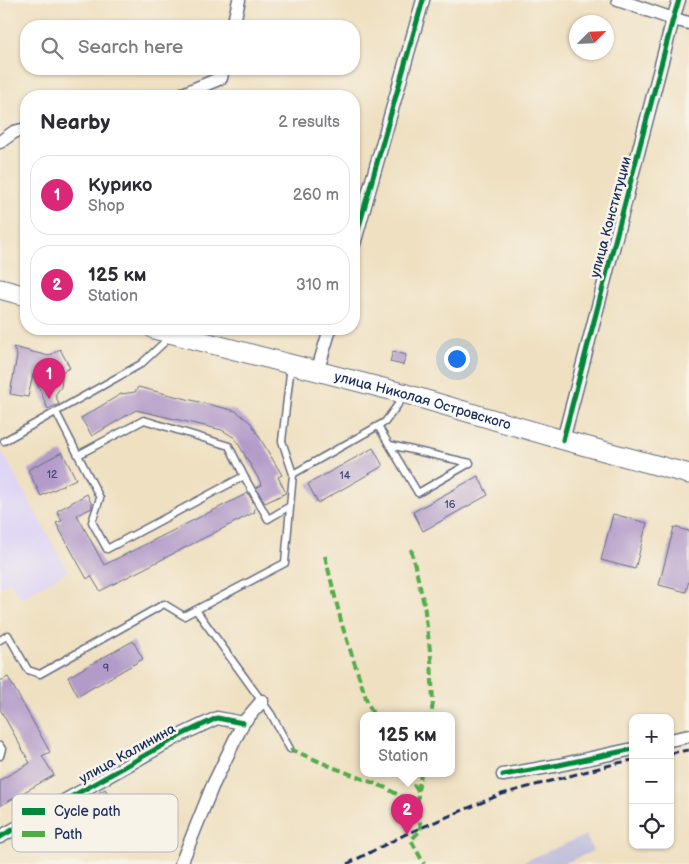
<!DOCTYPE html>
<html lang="en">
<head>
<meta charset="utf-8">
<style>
	body { margin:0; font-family:"Balsamiq Sans",sans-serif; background:#f2f2f3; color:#2b2b33 }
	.controls { position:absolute; right:15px; bottom:15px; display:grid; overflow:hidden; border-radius:10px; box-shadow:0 1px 4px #0004 }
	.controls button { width:45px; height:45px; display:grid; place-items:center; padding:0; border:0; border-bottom:1px solid #e1e1e2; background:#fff; color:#2b2b33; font:25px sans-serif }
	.compass { position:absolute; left:569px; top:15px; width:45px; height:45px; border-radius:50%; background:#fff; box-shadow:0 1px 4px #0004; rotate:66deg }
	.you { position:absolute; left:456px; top:358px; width:18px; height:18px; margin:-12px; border:4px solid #fff; border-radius:50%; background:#1a73e8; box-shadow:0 0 0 8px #1a73e833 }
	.badge { display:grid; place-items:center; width:32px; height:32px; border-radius:50%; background:#db2777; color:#fff; font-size:16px; font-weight:700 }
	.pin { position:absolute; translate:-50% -41px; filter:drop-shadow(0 1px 2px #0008) }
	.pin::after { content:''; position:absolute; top:26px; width:18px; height:15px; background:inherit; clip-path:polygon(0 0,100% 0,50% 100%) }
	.popup { position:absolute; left:360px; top:712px; width:95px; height:65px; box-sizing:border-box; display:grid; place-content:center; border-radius:10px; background:#fff; filter:drop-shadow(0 1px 4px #0005); font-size:16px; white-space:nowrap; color:#7c7c81 }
	.popup b { font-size:19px; color:#2b2b33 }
	.popup::after { content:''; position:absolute; left:50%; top:100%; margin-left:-10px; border:10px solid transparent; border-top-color:#fff }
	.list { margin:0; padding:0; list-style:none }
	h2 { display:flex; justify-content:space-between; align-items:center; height:65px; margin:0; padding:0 20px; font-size:21px }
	h2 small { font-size:16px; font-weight:400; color:#7c7c81 }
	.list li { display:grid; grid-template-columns:32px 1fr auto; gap:15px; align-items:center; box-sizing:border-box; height:80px; margin:0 10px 10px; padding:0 10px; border:1px solid #e1e1e2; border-radius:20px }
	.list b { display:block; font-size:19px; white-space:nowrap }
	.list p { margin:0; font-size:16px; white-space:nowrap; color:#7c7c81 }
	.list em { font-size:16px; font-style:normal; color:#7c7c81 }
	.icon { flex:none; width:28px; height:28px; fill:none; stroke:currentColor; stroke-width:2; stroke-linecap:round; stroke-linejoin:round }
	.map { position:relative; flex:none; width:689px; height:864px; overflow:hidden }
	.search { position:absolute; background:#fff; box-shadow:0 1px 4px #0004; left:20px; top:20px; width:340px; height:55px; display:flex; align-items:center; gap:12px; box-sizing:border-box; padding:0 18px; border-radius:20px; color:#7c7c81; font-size:19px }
	.panel { position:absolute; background:#fff; box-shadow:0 1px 4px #0004; left:20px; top:90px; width:340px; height:245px; border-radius:20px }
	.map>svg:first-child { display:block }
</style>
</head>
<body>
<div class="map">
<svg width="689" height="864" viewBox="0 0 689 864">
	<rect width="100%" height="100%" fill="#f7f3e8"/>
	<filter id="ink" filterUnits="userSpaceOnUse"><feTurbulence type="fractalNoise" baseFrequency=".02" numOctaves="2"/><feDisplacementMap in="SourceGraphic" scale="10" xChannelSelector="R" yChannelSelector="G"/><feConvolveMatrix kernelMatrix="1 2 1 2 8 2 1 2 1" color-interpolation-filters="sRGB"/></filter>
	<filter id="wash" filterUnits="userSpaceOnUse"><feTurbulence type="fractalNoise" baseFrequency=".0096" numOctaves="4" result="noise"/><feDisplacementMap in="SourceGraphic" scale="20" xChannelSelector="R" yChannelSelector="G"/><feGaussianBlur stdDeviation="1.12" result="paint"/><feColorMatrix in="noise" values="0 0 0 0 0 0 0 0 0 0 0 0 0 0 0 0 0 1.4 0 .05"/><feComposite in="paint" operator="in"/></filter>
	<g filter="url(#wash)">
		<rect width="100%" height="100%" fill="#efe0c1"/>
		<path fill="#ded5f5" d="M0 448 68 571 21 598 10 582 0 588Z"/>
		<path fill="#c3c1db" d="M586 835 593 851 563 864H518Z"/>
		<g id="blocks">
			<path fill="#b39bc9" d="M13 347 49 356 60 349 70 368 63 371 61 387 55 395 59 404 48 409 33 374 28 397 10 394 17 356Z
				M393 351 406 355 403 365 390 362Z
				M138 387 236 411 251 423 282 475 278 477 286 493 265 503 256 488 262 485 235 438 222 430 136 410 92 436 81 418 121 394 135 392Z
				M373 448 383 466 318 503 308 484Z
				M62 452 76 479 41 496 28 470Z
				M478 476 488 495 423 531 413 512Z
				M248 493 256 508 254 509 255 512 100 591 91 576 87 579 56 523 62 521 57 511 87 494 92 505V508L77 515 104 565Z
				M613 514 647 523 635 569 601 560Z
				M674 527 689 531V580L686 592 659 585Z
				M133 641 143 659 78 696 68 677Z
				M8 677 50 752 42 756 54 775 0 806V780L30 763 0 709V681Z
				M105 789 116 809 104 815 101 811 90 817 81 803Z"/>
		</g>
	</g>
	<g filter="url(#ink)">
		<use href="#blocks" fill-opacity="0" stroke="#656d81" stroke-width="1"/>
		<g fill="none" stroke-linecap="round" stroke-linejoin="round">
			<g stroke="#656d81" stroke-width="9">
				<path id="service" d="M291 365 282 441 293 474
					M56 412 100 498 92 522 107 549 244 476 268 519 290 506
					M378 426 418 493 470 463
					M4 441 141 364 171 336
					M390 445 470 463
					M78 455 144 420 229 446 244 476
					M196 610 271 714 290 749
					M0 640 8 635 28 670 40 674 164 604 184 616 285 563 293 474 385 422 405 395
					M0 746 2 749 0 756"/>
			</g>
			<g stroke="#656d81" stroke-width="15">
				<path id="minor" d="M618 0 673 19 689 23
					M233 26 239 0
					M178 96 221 78 223 69
					M0 142 14 132 26 129
					M354 244 423 0
					M317 372 330 329
					M563 440 673 19 679 0
					M670 740 689 736
					M503 775 559 765 633 749
					M0 837 181 735 217 718 243 723
					M181 864 212 787 243 723 262 701"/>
			</g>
			<g stroke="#656d81" stroke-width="21">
				<g id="primary">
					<path d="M0 289 26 296"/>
					<path id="s1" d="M154 329 406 394 563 440 689 474"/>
				</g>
			</g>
			<use href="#service" stroke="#fff" stroke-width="6"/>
			<use href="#minor" stroke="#fff" stroke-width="12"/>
			<use href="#primary" stroke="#fff" stroke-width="19"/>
			<path stroke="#1b2f5e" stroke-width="3" stroke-dasharray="8 4" stroke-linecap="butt" d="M670 753 689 750
				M347 864 406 834 502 794 618 763 633 760"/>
			<path stroke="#52ab49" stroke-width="4" stroke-dasharray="8 4" stroke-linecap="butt" d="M411 549 424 604 431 658 433 703 431 716
				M325 556 342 625 367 701 374 716
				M290 749 332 767 384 787 418 806 421 830 411 840 424 864
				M407 774 418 791V806
				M418 791 421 774"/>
			<g stroke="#f7f3e8" stroke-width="8">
				<path id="cycleway" d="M354 244 423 0
					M563 440 673 19 679 0
					M503 775 559 765 633 749
					M0 837 181 735 217 718 243 723"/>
			</g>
			<use href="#cycleway" stroke="#00873e" stroke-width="5"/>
		</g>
	</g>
	<g text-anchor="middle" stroke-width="5" stroke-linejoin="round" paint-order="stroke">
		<g font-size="11" fill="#414a79">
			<text x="52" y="478">12</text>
			<text x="345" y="479">14</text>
			<text x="450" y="508">16</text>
			<text x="106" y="672">9</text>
		</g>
		<g font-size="14" fill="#1b2f5e" stroke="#f7f3e8">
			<text transform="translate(610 217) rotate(-75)" y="5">улица Конституции</text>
			<text dy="5" stroke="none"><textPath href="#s1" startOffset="278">улица Николая Островского</textPath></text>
			<text transform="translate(127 753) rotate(-29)" y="5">улица Калинина</text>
		</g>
	</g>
	<rect x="12" y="794" width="166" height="58" rx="8" fill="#f7f3e8" stroke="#b5b8bf" stroke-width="1"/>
	<rect x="22" y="808" width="23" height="7" fill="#00873e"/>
	<rect x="22" y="831" width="23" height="6" fill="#52ab49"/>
	<g font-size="14" fill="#1b2f5e">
		<text x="54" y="816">Cycle path</text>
		<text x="54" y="839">Path</text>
	</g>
</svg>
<div class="controls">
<button>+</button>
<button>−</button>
<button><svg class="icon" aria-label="locate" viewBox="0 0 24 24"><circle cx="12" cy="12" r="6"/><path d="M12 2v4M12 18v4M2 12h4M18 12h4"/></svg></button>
</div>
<svg class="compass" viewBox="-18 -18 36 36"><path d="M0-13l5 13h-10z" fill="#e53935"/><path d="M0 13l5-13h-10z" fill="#7c7c81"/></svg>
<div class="you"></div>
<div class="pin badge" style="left:49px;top:399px">1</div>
<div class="pin badge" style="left:407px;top:835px">2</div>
<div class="popup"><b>125 км</b>Station</div>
<div class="search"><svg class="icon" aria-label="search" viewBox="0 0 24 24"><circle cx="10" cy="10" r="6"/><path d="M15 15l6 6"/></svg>Search here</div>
<section class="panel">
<h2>Nearby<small>2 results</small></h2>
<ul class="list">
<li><span class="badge">1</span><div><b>Курико</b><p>Shop</p></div><em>260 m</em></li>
<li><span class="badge">2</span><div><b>125 км</b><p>Station</p></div><em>310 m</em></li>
</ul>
</section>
</div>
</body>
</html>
